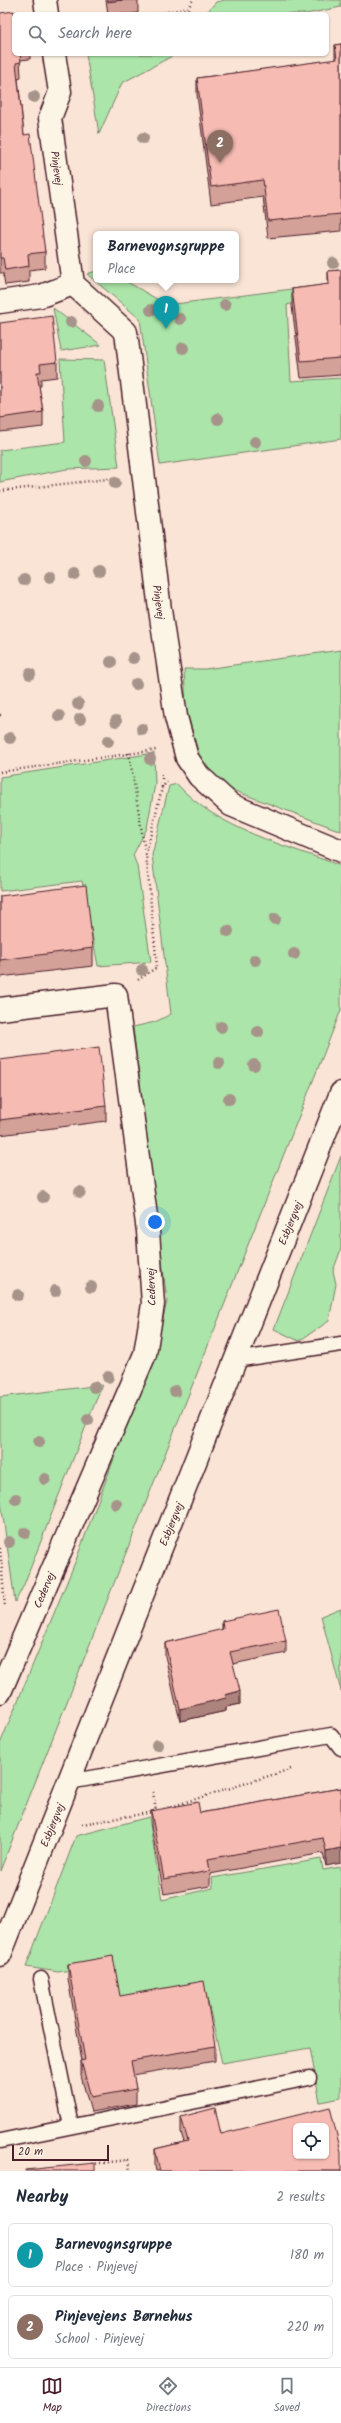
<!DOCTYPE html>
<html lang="en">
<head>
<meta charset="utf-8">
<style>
	body { margin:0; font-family:Kalam,sans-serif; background:#f2f2f3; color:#1f2937 }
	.controls { position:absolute; right:12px; bottom:12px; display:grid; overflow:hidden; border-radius:6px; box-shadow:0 1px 3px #0004 }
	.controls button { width:36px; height:36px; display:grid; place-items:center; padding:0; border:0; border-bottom:1px solid #e0e1e3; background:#fff; color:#1f2937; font:20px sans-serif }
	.scale { position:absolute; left:12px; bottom:10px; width:97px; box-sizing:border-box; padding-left:4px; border:2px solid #4a1f2b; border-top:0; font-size:11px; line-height:14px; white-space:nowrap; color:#4a1f2b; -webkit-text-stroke:3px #fcf5e5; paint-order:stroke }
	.you { position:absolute; left:155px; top:1222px; width:14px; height:14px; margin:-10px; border:3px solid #fff; border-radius:50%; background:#1a73e8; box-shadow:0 0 0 6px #1a73e833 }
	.badge { display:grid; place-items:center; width:26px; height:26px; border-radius:50%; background:#4a1f2b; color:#fff; font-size:13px; font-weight:700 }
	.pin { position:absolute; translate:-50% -33px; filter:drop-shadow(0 1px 2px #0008) }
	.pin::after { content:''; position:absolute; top:21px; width:14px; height:12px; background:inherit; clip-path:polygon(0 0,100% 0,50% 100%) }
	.popup { position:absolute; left:93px; top:231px; width:146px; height:52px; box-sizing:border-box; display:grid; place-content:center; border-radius:6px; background:#fff; filter:drop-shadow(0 1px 3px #0005); font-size:13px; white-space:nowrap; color:#747a83 }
	.popup b { font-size:15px; color:#1f2937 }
	.popup::after { content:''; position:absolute; left:50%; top:100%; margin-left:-8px; border:8px solid transparent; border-top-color:#fff }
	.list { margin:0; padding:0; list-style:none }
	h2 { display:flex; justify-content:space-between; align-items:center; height:52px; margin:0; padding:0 16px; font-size:17px }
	h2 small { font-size:13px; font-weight:400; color:#747a83 }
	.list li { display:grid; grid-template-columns:26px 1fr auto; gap:12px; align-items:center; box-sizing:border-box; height:64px; margin:0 8px 8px; padding:0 8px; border:1px solid #e0e1e3; border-radius:6px }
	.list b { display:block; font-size:15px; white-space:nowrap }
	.list p { margin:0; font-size:13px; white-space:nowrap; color:#747a83 }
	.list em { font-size:13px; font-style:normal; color:#747a83 }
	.icon { flex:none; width:22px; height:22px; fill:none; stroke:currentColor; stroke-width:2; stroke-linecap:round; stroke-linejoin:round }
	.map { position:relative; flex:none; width:341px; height:2171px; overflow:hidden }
	.search { position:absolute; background:#fff; box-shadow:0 1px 3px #0004; left:12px; right:12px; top:12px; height:44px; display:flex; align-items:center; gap:10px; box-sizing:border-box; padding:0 14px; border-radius:6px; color:#747a83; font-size:15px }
	.sheet { height:196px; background:#fff }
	nav { display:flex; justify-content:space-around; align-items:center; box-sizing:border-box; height:56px; border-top:1px solid #e0e1e3; background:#fff; font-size:11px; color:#747a83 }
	nav a { display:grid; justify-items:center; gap:2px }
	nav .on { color:#4a1f2b }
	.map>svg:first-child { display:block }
</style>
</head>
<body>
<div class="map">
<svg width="341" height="2171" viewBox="0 0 341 2171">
	<rect width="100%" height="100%" fill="#fae4d6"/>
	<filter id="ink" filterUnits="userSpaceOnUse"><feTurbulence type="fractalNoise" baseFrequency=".025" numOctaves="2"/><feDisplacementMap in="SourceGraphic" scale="8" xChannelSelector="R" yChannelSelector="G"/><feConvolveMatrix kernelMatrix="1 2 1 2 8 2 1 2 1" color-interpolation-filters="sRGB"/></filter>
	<g filter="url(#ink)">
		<path fill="#abe5a9" stroke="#7a826a" d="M225 0H341V7L306 14H188L208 11 216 2Z
			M86 54H176L122 83 99 134Z
			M96 271V280H124L167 305 323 285V295L287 305 291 381 341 378V439L160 465 140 319 87 274Z
			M53 308 101 345 61 351Z
			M60 359 104 360 119 467 67 469 0 482V450L65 442Z
			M341 650V831L230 789 201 762 186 708 184 669H205Z
			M154 753 155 784 147 828 133 855 137 866 151 962 98 966 82 881 0 891V777Z
			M177 784C218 830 286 845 341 866V1010L0 1871V1744L76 1560 158 1341 167 1301 133 1027 155 1022 171 1014 152 855 169 786Z
			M341 1156V1249L333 1271 336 1284 329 1321 299 1341 274 1329Z
			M102 1385 23 1587 15 1602 0 1495V1397Z
			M341 1608V1691L321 1616Z
			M149 1817 162 1900 213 1888 212 1878 321 1859 323 1870 341 1867V2098L320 2102 310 2048 222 2063 206 1994 123 2007 110 1965 58 1972 26 1967 76 1836Z"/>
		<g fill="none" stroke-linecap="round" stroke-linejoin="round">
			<g stroke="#4a1f2b" stroke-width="17">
				<path id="service" d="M235 1360 341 1344
					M69 1782 331 1735 341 1748
					M41 1979 71 2126
					M0 2141 309 2078"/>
			</g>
			<g stroke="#4a1f2b" stroke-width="25">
				<path id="minor" d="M45 0 47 14
					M54 54 60 92 50 118 73 284 126 332 160 610 176 717 187 758 199 776 231 805 341 851
					M0 302 41 296 73 284
					M0 1009 116 995 148 1231 153 1304 145 1354 0 1692"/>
			</g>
			<g stroke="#4a1f2b" stroke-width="25">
				<path id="secondary" d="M0 1955 341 1093"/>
			</g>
			<path stroke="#4a1f2b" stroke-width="2.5" stroke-dasharray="1 3" stroke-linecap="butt" d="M156 14 188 8 193 0
				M0 491 117 478
				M0 715H2
				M129 753 145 851
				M0 772 156 750
				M162 787V772
				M138 980 157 967 146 854 162 788 168 780
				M0 1548 5 1607
				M153 1792 156 1811
				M164 1809 291 1769
				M82 1824 154 1812
				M92 2164 128 2160 130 2171"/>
			<use href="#service" stroke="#fcf5e5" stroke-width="14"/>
			<use href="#minor" stroke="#fcf5e5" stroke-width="22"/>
			<use href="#secondary" stroke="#fcf5e5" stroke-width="22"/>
		</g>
		<g fill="#a69389">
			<circle cx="34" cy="97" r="6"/>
			<circle cx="143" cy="138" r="6"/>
			<circle cx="333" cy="263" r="6"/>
			<circle cx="225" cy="305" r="6"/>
			<circle cx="151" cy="310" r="6"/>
			<circle cx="180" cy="319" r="6"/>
			<circle cx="71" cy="322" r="6"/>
			<circle cx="183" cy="348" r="6"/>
			<circle cx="98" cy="406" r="6"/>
			<circle cx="218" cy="419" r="6"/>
			<circle cx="255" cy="442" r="6"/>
			<circle cx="86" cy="461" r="6"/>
			<circle cx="115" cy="483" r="6"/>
			<circle cx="99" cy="571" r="6"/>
			<circle cx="75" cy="574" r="6"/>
			<circle cx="50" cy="577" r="6"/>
			<circle cx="24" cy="580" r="6"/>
			<circle cx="133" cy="658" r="6"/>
			<circle cx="111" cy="662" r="6"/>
			<circle cx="30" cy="674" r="6"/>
			<circle cx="136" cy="684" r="6"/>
			<circle cx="78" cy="704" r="6"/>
			<circle cx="59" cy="716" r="6"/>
			<circle cx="80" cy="719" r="6"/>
			<circle cx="116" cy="721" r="6"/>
			<circle cx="142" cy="729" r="6"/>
			<circle cx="10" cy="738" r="6"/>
			<circle cx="108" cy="741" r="6"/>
			<circle cx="150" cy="759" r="6"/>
			<circle cx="275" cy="919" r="6"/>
			<circle cx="228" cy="931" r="6"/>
			<circle cx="294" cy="954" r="6"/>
			<circle cx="255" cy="960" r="6"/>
			<circle cx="142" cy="970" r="6"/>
			<circle cx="221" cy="1027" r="6"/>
			<circle cx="258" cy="1032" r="6"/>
			<circle cx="219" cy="1063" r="6"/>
			<circle cx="254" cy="1065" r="6"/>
			<circle cx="229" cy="1099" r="6"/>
			<circle cx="80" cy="1192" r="6"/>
			<circle cx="43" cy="1197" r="6"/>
			<circle cx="91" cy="1287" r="6"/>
			<circle cx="55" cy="1291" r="6"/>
			<circle cx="18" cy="1295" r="6"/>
			<circle cx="108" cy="1377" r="6"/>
			<circle cx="94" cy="1387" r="6"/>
			<circle cx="175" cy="1391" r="6"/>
			<circle cx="88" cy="1420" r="6"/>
			<circle cx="39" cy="1442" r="6"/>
			<circle cx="45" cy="1479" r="6"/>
			<circle cx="16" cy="1499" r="6"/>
			<circle cx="116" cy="1504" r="6"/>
			<circle cx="25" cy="1533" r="6"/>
			<circle cx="9" cy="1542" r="6"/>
			<circle cx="157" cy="1745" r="6"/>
		</g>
		<path fill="#d4a199" stroke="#4a1f2b" d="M106 0H138V13L128 14H108Z
			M0 13 14 54H30V59L20 60 21 77 18 78 24 135 45 252V268L29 270V282L5 285 3 273H0Z
			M341 44V231L268 238 263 197 211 204 197 95V78L335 60V45Z
			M341 270V375L301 378 292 306V289L328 285V271Z
			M0 323 57 362V377L41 379V386H39L43 412V427L0 432Z
			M0 896 93 948V966L0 977Z
			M0 1060 106 1106V1121L0 1135Z
			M222 1621 286 1641V1653L233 1664 240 1704 226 1707V1711L180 1721 165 1656V1643L222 1630Z
			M341 1788 326 1866 323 1853 210 1874V1886L164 1894 151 1826V1811L200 1813Z
			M68 1964 120 1996 215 2046V2061L133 2075 136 2089V2104L91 2112 81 2076V2061H82L68 1979Z
			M181 2117 221 2134 341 2171H156L155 2166V2149L184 2142 181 2133Z"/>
		<path fill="#ac837d" stroke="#4a1f2b" d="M240 1691V1704L226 1707V1711L180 1721V1709L225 1695Z
			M341 1848V1863L326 1866V1851Z"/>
		<path fill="#f6bbb2" stroke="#4a1f2b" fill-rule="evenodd" d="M108 0H122L108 2Z
			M14 11V54H20L21 62 16 63 24 135 30 134 45 252 28 254 29 266 5 270 3 258H0V13Z
			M341 44V214L268 221 263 180 211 187 197 78 337 59 335 45Z
			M341 270V358L301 361 292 289 329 284 328 271Z
			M52 316 57 362 40 364 41 372H37L43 412 0 418V323Z
			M86 885 93 948 0 960V896Z
			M99 1047 106 1106 0 1120V1060Z
			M279 1609 286 1641 230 1652 240 1691 225 1695 226 1698 180 1709 165 1643 223 1629 222 1621Z
			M341 1788V1848L326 1851 323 1838 208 1859 210 1871 164 1879 151 1811 198 1802 200 1813Z
			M113 1956 120 1996 204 1981 215 2046 131 2061 136 2089 91 2097 81 2061 85 2060 68 1964Z
			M330 2107 341 2152V2171H160L155 2149 188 2141 181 2117 215 2108 221 2134ZM296 2126H326V2156H296Z
			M95 2163V2171H25V2170Z"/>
	</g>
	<g text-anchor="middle" stroke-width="3" stroke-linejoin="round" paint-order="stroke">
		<g font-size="11" fill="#4a1f2b" stroke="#fcf5e5">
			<text transform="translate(57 168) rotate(82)" y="4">Pinjevej</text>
			<text transform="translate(159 602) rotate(82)" y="4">Pinjevej</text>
			<text transform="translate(290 1223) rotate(-68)" y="4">Esbjergvej</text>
			<text transform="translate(151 1287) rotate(-92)" y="4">Cedervej</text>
			<text transform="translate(171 1524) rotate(-68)" y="4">Esbjergvej</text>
			<text transform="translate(44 1590) rotate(-67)" y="4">Cedervej</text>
			<text transform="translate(52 1825) rotate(-68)" y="4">Esbjergvej</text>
		</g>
	</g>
</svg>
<div class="controls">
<button><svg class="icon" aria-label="locate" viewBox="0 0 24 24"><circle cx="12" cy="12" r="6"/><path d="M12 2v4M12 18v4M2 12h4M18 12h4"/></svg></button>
</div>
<div class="scale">20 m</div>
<div class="you"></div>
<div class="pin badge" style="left:166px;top:329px;background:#0f9aa8">1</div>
<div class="popup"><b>Barnevognsgruppe</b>Place</div>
<div class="pin badge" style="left:220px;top:163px;background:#8d6e63">2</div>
<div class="search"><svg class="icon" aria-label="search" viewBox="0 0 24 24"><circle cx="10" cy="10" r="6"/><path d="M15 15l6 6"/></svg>Search here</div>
</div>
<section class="sheet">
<h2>Nearby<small>2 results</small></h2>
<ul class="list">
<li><span class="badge" style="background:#0f9aa8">1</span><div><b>Barnevognsgruppe</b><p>Place · Pinjevej</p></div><em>180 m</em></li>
<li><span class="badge" style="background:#8d6e63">2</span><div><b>Pinjevejens Børnehus</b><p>School · Pinjevej</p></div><em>220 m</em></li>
</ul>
</section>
<nav>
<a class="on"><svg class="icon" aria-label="map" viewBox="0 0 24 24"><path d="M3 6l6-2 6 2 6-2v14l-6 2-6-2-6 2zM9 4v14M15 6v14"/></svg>Map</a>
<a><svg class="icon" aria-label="directions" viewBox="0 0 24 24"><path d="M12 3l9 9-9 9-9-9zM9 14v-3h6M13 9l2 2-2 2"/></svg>Directions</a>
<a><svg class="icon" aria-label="saved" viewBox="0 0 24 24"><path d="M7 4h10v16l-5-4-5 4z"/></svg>Saved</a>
</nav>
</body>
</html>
